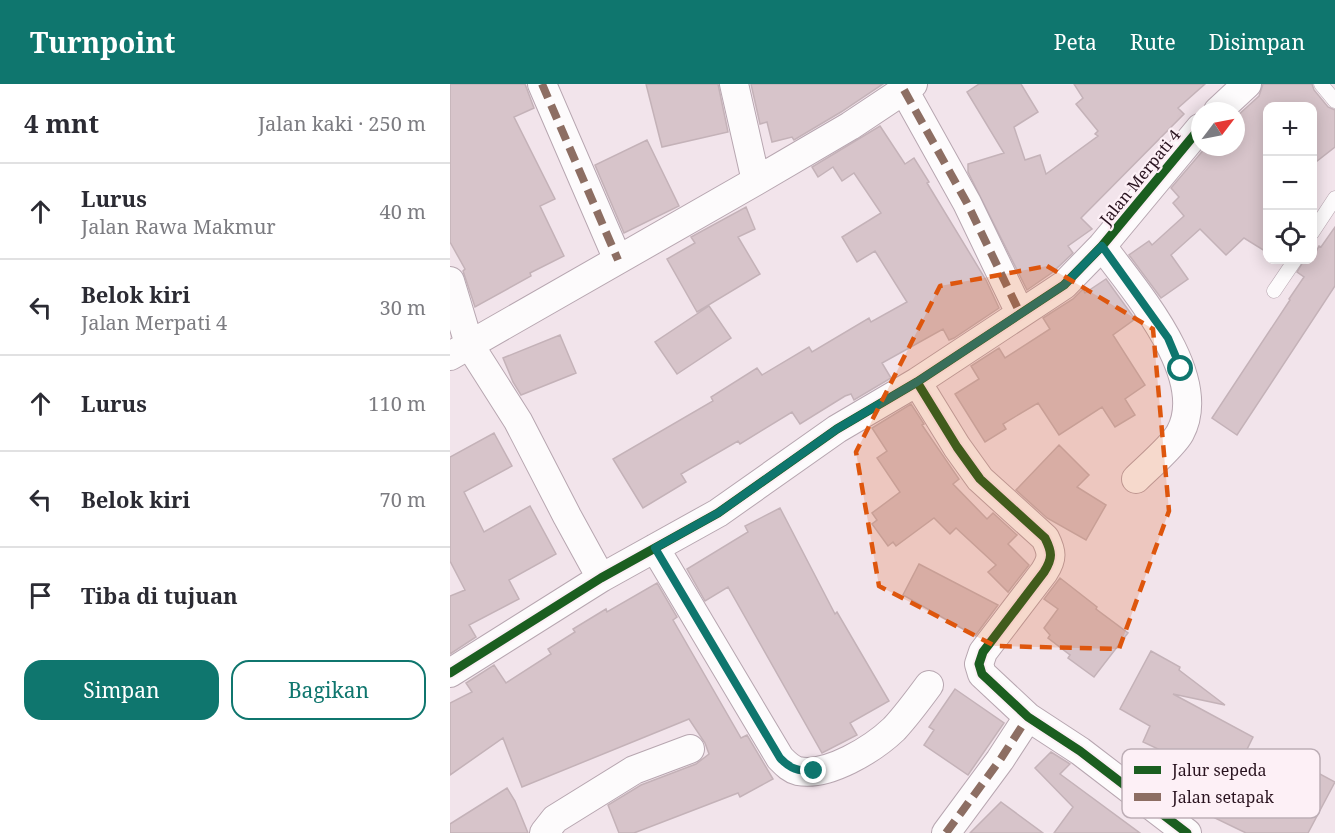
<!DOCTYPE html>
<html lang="id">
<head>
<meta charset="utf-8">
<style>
	body { margin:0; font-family:"Noto Serif",serif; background:#f7f7f7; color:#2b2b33 }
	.controls { position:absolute; right:18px; top:18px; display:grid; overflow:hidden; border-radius:12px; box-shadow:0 3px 15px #0003 }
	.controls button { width:54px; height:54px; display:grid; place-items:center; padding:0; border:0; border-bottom:2px solid #e1e1e2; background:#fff; color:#2b2b33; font:30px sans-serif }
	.compass { position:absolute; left:741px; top:18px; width:54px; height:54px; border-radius:50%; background:#fff; box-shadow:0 3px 15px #0003; rotate:58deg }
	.stop { position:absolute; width:18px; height:18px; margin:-14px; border:4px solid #0f766e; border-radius:50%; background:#fff }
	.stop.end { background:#0f766e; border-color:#fff; box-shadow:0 2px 6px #0008 }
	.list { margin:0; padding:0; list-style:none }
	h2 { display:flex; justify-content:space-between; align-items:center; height:78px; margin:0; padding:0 24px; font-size:26px }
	h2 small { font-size:20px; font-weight:400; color:#7c7c81 }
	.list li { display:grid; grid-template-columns:39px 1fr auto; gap:18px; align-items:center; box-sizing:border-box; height:96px; padding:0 24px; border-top:2px solid #e1e1e2 }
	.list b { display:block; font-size:22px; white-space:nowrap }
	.list p { margin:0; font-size:20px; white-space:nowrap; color:#7c7c81 }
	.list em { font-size:20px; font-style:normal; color:#7c7c81 }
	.actions { display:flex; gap:12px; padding:18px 24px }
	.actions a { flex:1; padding:14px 0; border:2px solid #0f766e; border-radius:18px; text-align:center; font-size:21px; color:#0f766e }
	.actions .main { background:#0f766e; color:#fff }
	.icon { flex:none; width:33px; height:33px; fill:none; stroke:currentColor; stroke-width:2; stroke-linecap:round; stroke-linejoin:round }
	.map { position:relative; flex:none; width:885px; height:749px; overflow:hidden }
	header { display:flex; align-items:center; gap:36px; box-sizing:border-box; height:84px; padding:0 30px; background:#0f766e; color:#fff }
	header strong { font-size:28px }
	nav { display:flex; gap:33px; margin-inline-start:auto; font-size:21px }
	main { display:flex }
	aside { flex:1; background:#fff }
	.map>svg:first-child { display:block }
</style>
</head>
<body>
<header>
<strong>Turnpoint</strong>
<nav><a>Peta</a><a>Rute</a><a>Disimpan</a></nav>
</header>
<main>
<aside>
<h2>4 mnt<small>Jalan kaki · 250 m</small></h2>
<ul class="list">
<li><svg class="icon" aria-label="ahead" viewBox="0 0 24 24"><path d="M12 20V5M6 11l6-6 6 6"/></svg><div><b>Lurus</b><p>Jalan Rawa Makmur</p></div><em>40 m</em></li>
<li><svg class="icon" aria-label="left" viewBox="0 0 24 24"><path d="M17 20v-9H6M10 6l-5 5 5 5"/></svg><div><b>Belok kiri</b><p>Jalan Merpati 4</p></div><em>30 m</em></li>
<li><svg class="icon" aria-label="ahead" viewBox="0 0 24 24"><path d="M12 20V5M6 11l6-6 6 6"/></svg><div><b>Lurus</b></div><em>110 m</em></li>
<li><svg class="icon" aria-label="left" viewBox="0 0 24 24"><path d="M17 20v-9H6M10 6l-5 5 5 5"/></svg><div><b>Belok kiri</b></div><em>70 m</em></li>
<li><svg class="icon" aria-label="arrive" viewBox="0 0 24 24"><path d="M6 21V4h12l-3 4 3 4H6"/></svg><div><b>Tiba di tujuan</b></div></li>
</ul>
<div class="actions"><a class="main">Simpan</a><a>Bagikan</a></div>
</aside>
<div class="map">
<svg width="885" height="749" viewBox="0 0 885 749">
	<rect width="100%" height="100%" fill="#f2e4eb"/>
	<path fill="#d7c4ca" stroke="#c4b2b8" stroke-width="1.5" d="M0 0H75L84 24 64 33 105 115 90 122 114 172 80 189 81 192 25 223 13 187 15 185 0 158Z
		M196 0H268L278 48 212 63Z
		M301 0H433L391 28 344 56 342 53 322 58 317 38 310 40Z
		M529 0H571L588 28 564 43 575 76 590 71 596 90 648 52 645 50 648 47 626 20 633 14 624 0H755L728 24 734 30 631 134 642 145 618 162 623 169 603 188 577 206 518 88V80L554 69 517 8Z
		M813 0H862L864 6 878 23 885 26V63L862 81V22H818V169L794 154 776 171 750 145 721 171 738 195 711 214 679 171 699 157 702 161 734 132 723 119 729 113 721 104 756 63H786V33L809 12Z
		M430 42 455 80 464 74 479 98 477 99 536 196 549 224 504 254 499 256 493 245 432 279 441 294 404 316 401 310 395 312 350 340 342 328 290 360 288 357 231 390 236 398 193 424 163 375 263 317 261 313 307 284 312 291 359 263 362 268 419 234 421 238 457 218 425 167 407 178 392 153 431 129 404 89 392 97 383 83 368 93 362 83Z
		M197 56 229 122 174 149 145 81Z
		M296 123 305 145 288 153 310 190 247 228 217 175 245 159 241 153Z
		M885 143V202L787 351 762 334 840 216 839 215 854 193 847 188 854 176H862L869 162 871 163Z
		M656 195 685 235 663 251 695 301 675 315 685 331 665 343 652 323 609 351 588 319 553 340 556 345 535 358 505 310 529 295 521 282 549 264 555 274 600 245 593 234 623 215 633 205 635 209Z
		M259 222 281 254 227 290 205 258Z
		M110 251 126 289 71 311 63 298 53 274Z
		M461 320 474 340 472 341 509 395 503 400 537 435 543 429 567 451 558 460 579 481 558 508 538 488 546 481 506 444 500 450 484 434 446 462 443 458 438 462 422 440 427 436 422 429 450 408 427 374 437 367 422 344Z
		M44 349 62 382 14 408 34 448 80 422 106 470 59 496 69 515 19 541 26 553 0 570V512L15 506 0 477V373Z
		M609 361 639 391 627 403 656 421 636 456 597 434 566 406Z
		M330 424 385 530 387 528 439 617 400 639 407 651 372 669 278 503 255 517 237 485 298 448 295 442Z
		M469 480 548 521 525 552 453 511Z
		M610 494 647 523 646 525 678 549 644 593 618 574 620 571 598 554 600 551 594 544 608 525 594 515Z
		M207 499 227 533 223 536 291 654 297 651 323 695 290 713 288 709 184 749H169L158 721 191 701 246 680 259 670 255 659 239 635 72 703 53 654 0 691V619L22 608 16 599 44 581 56 599 101 570 98 565 125 548 123 545 156 525 157 528Z
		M701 567 730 583 729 586 775 621 723 610 803 653 784 692 822 712 842 675 885 698 858 749H796L740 722 756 690 725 673 693 658 700 642 670 625Z
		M505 605 554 639 518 691 474 661 484 646 479 643Z
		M601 668 620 680 610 690 690 749H604L623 723 585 684Z
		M57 704 65 717 78 749H0V740Z
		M551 718 593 749H520Z"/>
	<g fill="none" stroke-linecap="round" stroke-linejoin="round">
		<g stroke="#b7a6b0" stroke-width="15">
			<path id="service" d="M871 0 885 17
				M862 149 885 114
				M824 207 845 176"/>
		</g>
		<g stroke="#b7a6b0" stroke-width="30">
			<path id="minor" d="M92 0 168 176
				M284 0 306 97
				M454 6 517 119 570 229
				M768 27 797 0
				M652 162C684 206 761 292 730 349 723 362 697 384 686 395
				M0 197 19 260 68 337 117 432 151 494
				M0 272 306 97 400 42 463 0
				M467 298 507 363 530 395 595 454C602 468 603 474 594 488L533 568 529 580 532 590 578 633 630 667 737 749
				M205 464 330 674C335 679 340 685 348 687 378 693 423 665 444 645 457 631 468 616 479 601
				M0 589 151 494 268 429 387 345 467 298 614 201 652 162 750 44
				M94 749 105 735 184 686 240 665
				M496 749 550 676 578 633"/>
		</g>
		<use href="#service" stroke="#fdfbfc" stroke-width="14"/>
		<use href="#minor" stroke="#fdfbfc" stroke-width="28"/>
		<path stroke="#8d6e63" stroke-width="8" stroke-dasharray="15 8" stroke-linecap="butt" d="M92 0 168 176
			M454 6 517 119 570 229
			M496 749 550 676 578 633"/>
		<g stroke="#fdf0f6" stroke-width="13">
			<path id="cycleway" d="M467 298 507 363 530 395 595 454C602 468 603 474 594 488L533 568 529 580 532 590 578 633 630 667 737 749
				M0 589 151 494 268 429 387 345 467 298 614 201 652 162 750 44"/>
		</g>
		<use href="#cycleway" stroke="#1b5e20" stroke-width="9"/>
	</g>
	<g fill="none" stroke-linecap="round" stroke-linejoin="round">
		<path stroke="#0f766e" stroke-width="8" d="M364 687C348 687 340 685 330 674L205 464 268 429 387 345 467 298 614 201 652 162 718 254 731 285"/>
	</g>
	<path fill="#de560d" fill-opacity="0.2" stroke="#de560d" stroke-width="4.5" stroke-dasharray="12 8" stroke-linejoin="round" d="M597 182 703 245 719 427 669 565 545 562 429 502 406 368 490 202Z"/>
	<g text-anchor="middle" stroke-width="4.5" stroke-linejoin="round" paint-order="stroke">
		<g font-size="16" fill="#29131f" stroke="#fdf0f6">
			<text transform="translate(690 93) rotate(-51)" y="6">Jalan Merpati 4</text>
		</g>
	</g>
	<rect x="672" y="665" width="198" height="69" rx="9" fill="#fdf0f6" stroke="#bdaeb6" stroke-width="1.5"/>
	<rect x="684" y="682" width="27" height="8" fill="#1b5e20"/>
	<rect x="684" y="709" width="27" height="8" fill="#8d6e63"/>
	<g font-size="16" fill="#29131f">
		<text x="722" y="692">Jalur sepeda</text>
		<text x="722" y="719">Jalan setapak</text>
	</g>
</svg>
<div class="controls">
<button>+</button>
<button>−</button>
<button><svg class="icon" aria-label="locate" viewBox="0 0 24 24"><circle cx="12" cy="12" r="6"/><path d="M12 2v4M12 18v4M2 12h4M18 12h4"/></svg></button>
</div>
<svg class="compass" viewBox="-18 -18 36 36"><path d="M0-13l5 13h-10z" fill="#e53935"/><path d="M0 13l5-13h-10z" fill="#7c7c81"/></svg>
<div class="stop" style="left:731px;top:285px"></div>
<div class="stop end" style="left:364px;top:687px"></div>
</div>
</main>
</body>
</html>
